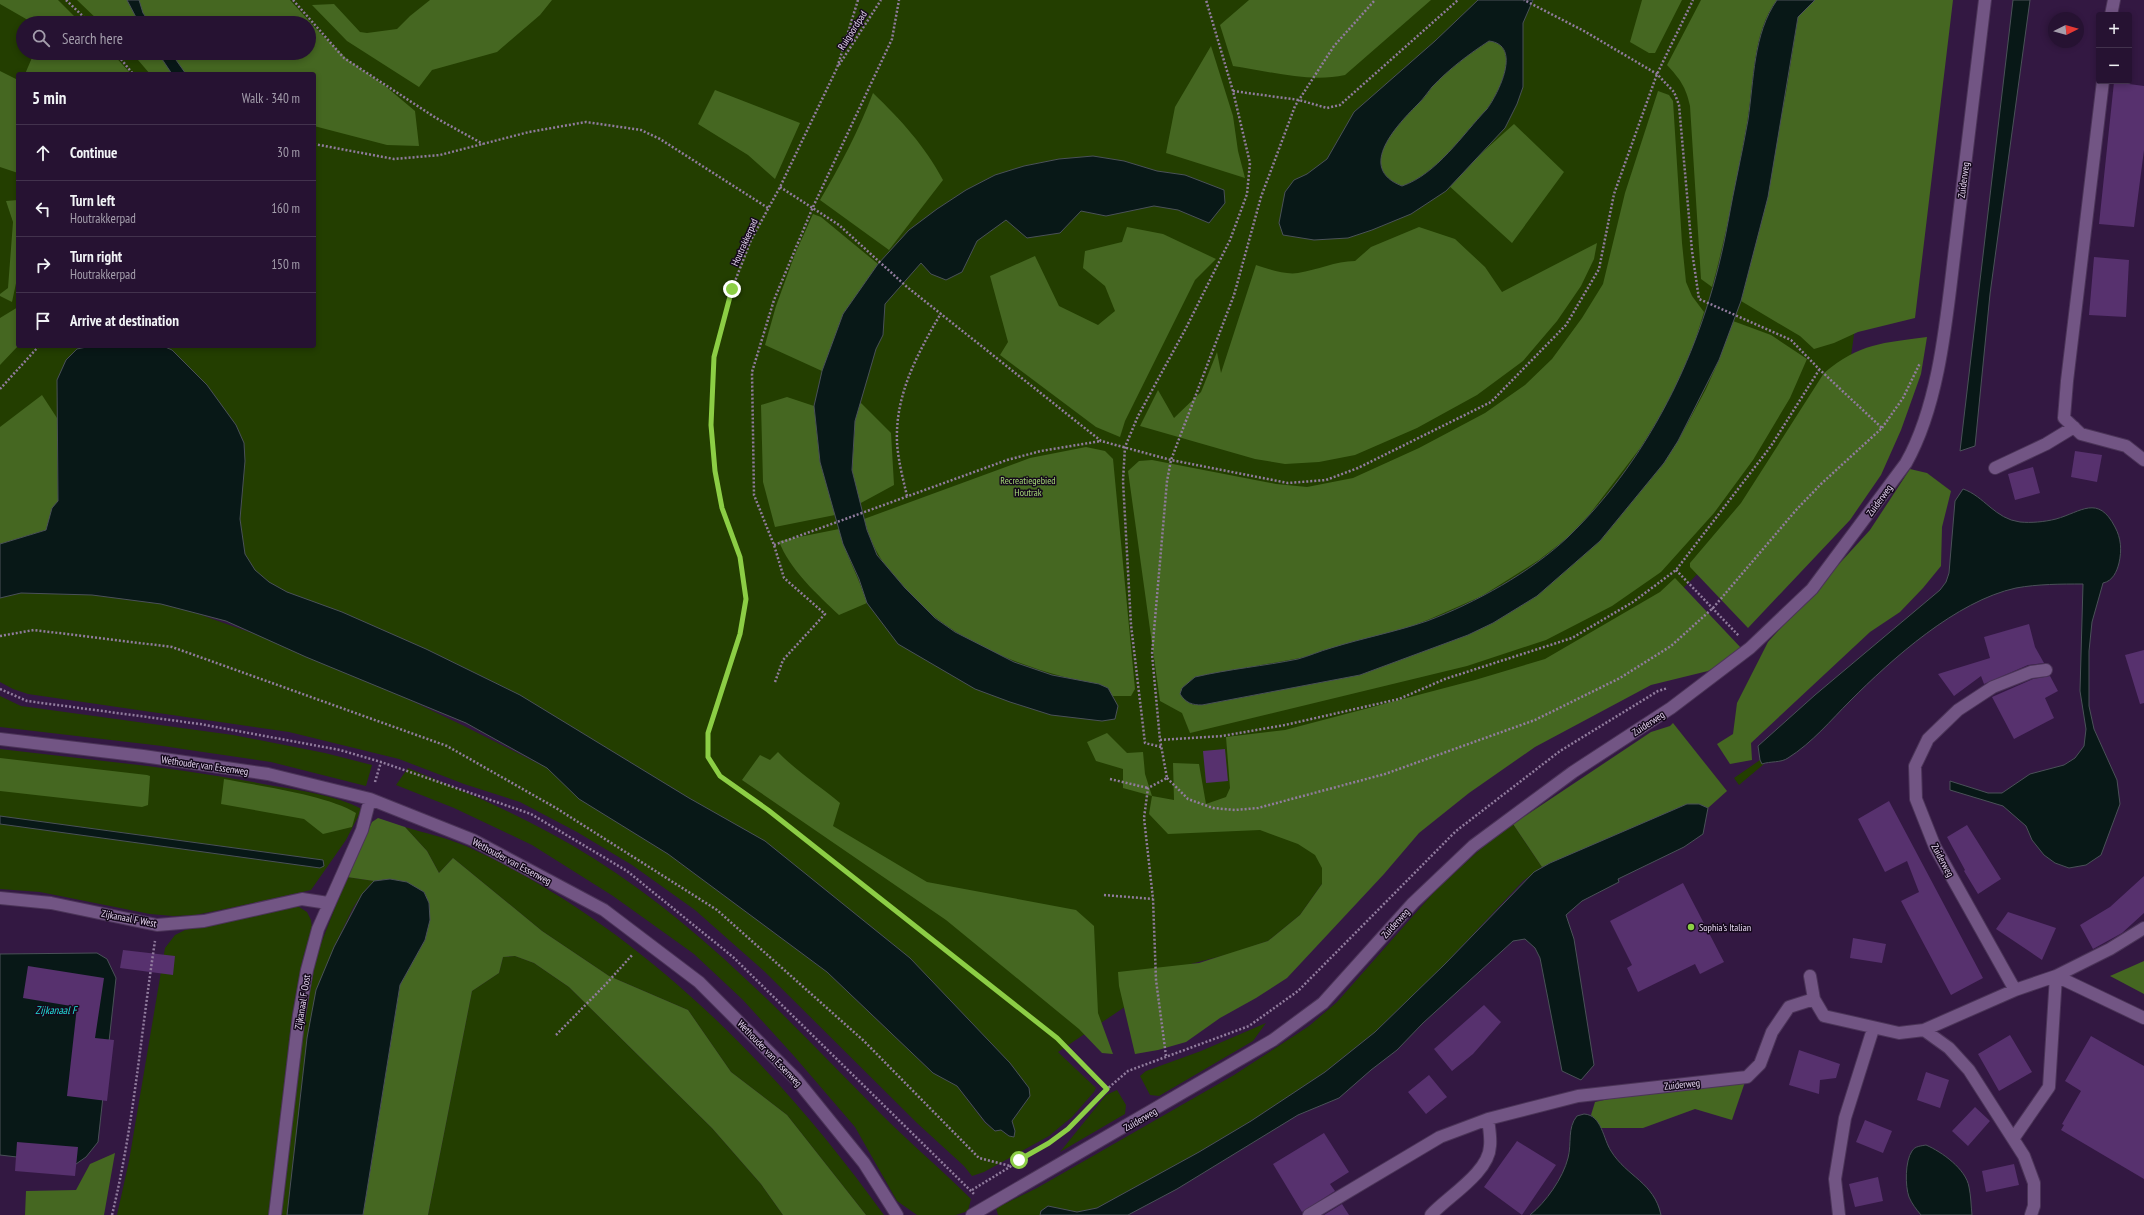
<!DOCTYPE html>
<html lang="en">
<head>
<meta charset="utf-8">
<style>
	body { margin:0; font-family:"PT Sans Narrow",sans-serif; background:#32203e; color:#f1f3f6 }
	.controls { position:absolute; right:12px; top:12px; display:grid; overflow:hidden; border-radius:4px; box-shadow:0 2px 6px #0003 }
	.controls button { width:36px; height:36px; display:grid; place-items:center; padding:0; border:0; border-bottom:1px solid #42324d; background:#261232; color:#f1f3f6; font:20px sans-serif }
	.compass { position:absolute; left:2048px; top:12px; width:36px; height:36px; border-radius:50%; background:#261232; box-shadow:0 2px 6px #0003; rotate:85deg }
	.stop { position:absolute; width:12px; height:12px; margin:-9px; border:3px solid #8cce45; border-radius:50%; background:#fff }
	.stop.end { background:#8cce45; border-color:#fff; box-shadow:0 1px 4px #0008 }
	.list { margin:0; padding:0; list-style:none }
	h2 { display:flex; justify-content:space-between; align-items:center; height:52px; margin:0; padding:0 16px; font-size:17px }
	h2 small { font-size:13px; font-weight:400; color:#a49eac }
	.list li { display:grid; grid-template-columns:26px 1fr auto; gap:12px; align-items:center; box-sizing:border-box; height:56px; padding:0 16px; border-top:1px solid #42324d }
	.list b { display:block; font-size:15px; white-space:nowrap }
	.list p { margin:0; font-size:13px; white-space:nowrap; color:#a49eac }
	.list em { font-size:13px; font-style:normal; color:#a49eac }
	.icon { flex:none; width:22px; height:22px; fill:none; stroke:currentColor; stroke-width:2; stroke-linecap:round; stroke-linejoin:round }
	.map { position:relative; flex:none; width:2144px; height:1215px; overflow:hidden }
	.search { position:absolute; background:#261232; box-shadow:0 2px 6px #0003; left:16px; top:16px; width:300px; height:44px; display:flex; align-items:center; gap:10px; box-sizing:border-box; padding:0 14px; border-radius:22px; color:#a49eac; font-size:15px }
	.panel { position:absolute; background:#261232; box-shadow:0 2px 6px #0003; left:16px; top:72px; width:300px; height:276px; border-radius:4px }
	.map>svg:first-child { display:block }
</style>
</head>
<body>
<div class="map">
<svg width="2144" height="1215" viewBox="0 0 2144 1215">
	<rect width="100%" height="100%" fill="#331842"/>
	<path fill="#233e00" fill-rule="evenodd" d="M0 0H1899L1841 431 1554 717 1322 884 1300 915 1268 941 1233 953 1187 965 1058 1052 1096 1088 1094 1092 1072 1117 1049 1136 984 1172 972 1176 964 1166 917 1123 764 971 695 910 632 865 577 832 520 802 464 784 399 759 289 732 28 694 13 689 0 682V598L21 593 92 595 161 604 193 612 280 643 372 682 462 725 547 768 631 831 668 854 827 972 933 1073 957 1086 985 1123 995 1131 1001 1130 1009 1136 1015 1131 1012 1121 1030 1096 641 794 201 566 0 587ZM23 23H309V53H23ZM18 74H314V346H18Z
		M0 696 21 706 233 735 325 753 372 765 366 786 271 762 162 746 0 727Z
		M0 749C91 760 184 768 274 786 303 791 335 795 362 809L346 840 311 890 230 908 195 915 173 916 150 914 40 892 0 889Z
		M1760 760 1762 764H1764L1739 785 1734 778Z
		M408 768C472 794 534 821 593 858 704 928 790 1022 882 1115 911 1144 942 1170 971 1199L968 1211 956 1215H917L897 1201 855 1127 794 1056 743 1000 694 954 613 896 532 845 454 808 396 785Z
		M1513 824 1542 867 1523 881 1445 964 1375 1032 1325 1072 1251 1121 1199 1152 1097 1208 1077 1212 1048 1206 1041 1211 1040 1215H998L996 1208 1037 1188 1234 1075 1309 1026 1337 1002 1435 891 1489 841Z
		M405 827C425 833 447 838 466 846 636 923 776 1065 884 1215H866L787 1115 731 1072 688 1010 609 976 542 931 453 858 439 873 427 851Z
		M347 877 374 881 362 894 353 908 334 947 307 1038 287 1215H280L307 996 320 946Z
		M289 907H299L307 912 311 920 312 929 303 958 290 1033 270 1215H117L129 1161 165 948 175 935 185 930Z
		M515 956 534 963 569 987 712 1128 761 1184 783 1215H428L472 991 499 973 503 957Z
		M1266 1023 1253 1041 1159 1096 1150 1095 1140 1076 1146 1071 1201 1051Z
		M1117 1090 1126 1105 1125 1114 1060 1152 1106 1095Z"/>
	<path fill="#456721" d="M0 0H58L81 23H33L0 4Z
		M77 0H290L321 34 349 61 384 85 415 111 419 146 387 145 314 126V74H150L132 53H309V23H101Z
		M430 0H552L540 15 497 52 432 70 419 87 347 41 312 5 334 4 360 32 367 33 397 29 410 16Z
		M1249 0H1431L1345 75C1309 83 1269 71 1233 66L1220 25Z
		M1642 0H1682L1655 53H1649L1630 42Z
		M1701 0H1777C1752 31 1754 85 1747 123 1737 178 1727 233 1712 287L1701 279 1690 106C1686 87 1680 79 1667 65Z
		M1815 0H1953L1915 318 1858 332 1834 343 1814 349 1800 336 1741 301 1758 232 1786 93 1798 17Z
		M1489 41C1523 45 1498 94 1487 109 1462 136 1437 174 1402 186 1355 168 1397 124 1419 103 1424 99 1428 92 1432 87 1449 69 1469 54 1489 41Z
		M1211 46 1233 116 1238 151 1245 178 1166 153 1175 107Z
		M34 53H112L131 74H25Z
		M0 71 18 80V173L0 167Z
		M715 90 800 123 775 179 748 155 698 124Z
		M1658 91 1669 95 1673 101 1682 243 1686 282 1692 296 1704 312 1694 344 1670 400 1641 447 1589 515 1566 539 1539 560 1482 596 1430 619 1407 628 1300 658 1195 677 1182 688 1193 705H1202L1360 675 1468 635 1493 623 1537 596 1600 541 1664 463 1678 441 1706 389 1719 360 1733 321 1771 335 1807 359 1790 398 1753 460 1714 513 1661 572 1612 606 1546 640 1467 666 1190 733 1182 713 1160 701 1128 471 1139 461 1152 460 1276 484 1307 487 1353 478 1419 448 1485 413 1525 385 1552 359 1582 318 1603 284 1625 193Z
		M873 93C902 121 924 145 943 180L889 250 820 200C840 166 859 130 873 93Z
		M1514 124 1564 172 1512 243 1447 184Z
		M18 200V274L12 302 0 296V294L8 288 13 222 6 201Z
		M813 214 821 217 878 264 843 314 822 371 765 345 776 306 795 254Z
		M1127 227 1163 234 1216 259 1195 280 1125 421 1120 437 1096 427 1000 355 1008 342 990 276 1035 256 1059 306 1098 325 1115 311 1105 286 1083 268 1085 251 1122 242Z
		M1419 227 1455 239 1485 267 1502 292 1597 243 1594 259 1581 286 1557 321 1523 361 1477 395 1417 428 1355 455 1319 462 1285 464 1255 459 1140 426 1158 390 1174 418 1201 392 1217 352 1221 373 1256 265C1268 269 1285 275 1298 273 1318 270 1335 261 1355 261L1371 247Z
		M18 307V346L0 365V318Z
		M1927 337 1921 374 1901 430 1881 475 1850 520 1748 628 1690 567V563L1741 503 1824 373C1860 343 1883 343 1927 337Z
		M42 395 57 418 58 501 52 509 46 530 0 544V427Z
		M787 397 814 406 820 462 835 515 775 527 763 482 761 405Z
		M859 401 891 433 894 485 859 504 852 470 855 421Z
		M1086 447 1105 451 1113 459 1135 689 1131 696H1111L1108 688C1048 674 986 657 936 618 928 612 920 603 912 595 887 571 873 552 864 519L1030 458Z
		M1910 469 1927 473 1951 491 1942 527 1941 566 1923 588 1900 612 1870 632 1751 743 1752 760 1730 764 1717 744 1733 734 1737 703 1768 642 1870 530Z
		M839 529C845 554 859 577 867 603L839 615C818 595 789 569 779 541Z
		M1675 578 1742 649 1726 662 1708 671 1651 685 1535 747 1469 793 1419 833 1384 874 1287 978 1256 998 1220 1018 1186 1042 1158 1050 1135 1054 1119 986 1118 972 1199 963 1268 941 1300 915 1322 884V868L1315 855 1298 844 1260 830 1168 834 1149 814 1152 796 1123 788V769L1096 761 1087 742 1107 733 1127 753 1143 752 1145 774 1152 796 1174 800 1173 763 1199 764 1206 804 1226 797 1230 788 1226 737 1285 730 1475 680 1545 659 1660 592Z
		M1673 723 1727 791 1708 808 1699 804H1687L1542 867 1513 824 1651 732 1670 726Z
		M778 752C794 769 821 787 840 803L833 826 927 882 1076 910 1094 926 1098 1013 1113 1054 1102 1053 1079 1029 946 920 742 780 760 755 770 760Z
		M0 758 147 775 150 776 148 805 142 807 0 791Z
		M224 779C259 786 327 795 356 813L352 827 323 834 304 819 221 804Z
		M378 818 405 827 427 851 439 873 453 858 542 931 609 976 688 1010 731 1072 787 1115 866 1215H783L761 1184 712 1128 569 987 534 963 515 956 503 957 499 973 472 991 428 1215H363L400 985 425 940 430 920 429 903 424 892 390 879 374 881 347 877 372 822Z
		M2144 961V994L2110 976Z
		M1745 1082 1732 1120 1695 1109 1643 1128H1601L1591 1115 1595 1102 1627 1095Z
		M115 1153 104 1215H25L26 1191 76 1190 90 1164Z"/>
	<path fill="#081817" stroke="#4a5158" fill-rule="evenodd" d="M127 0H139L143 13 150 23H139Z
		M1478 0H1533L1523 23V87L1517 104 1505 128 1446 191 1411 214 1372 230 1348 238 1314 240 1283 235 1279 223 1285 192 1294 180 1307 174 1327 159 1354 112 1435 41ZM1489 41C1523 45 1498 94 1487 109 1462 135 1437 174 1402 186 1355 168 1398 124 1419 103 1424 98 1428 92 1432 87 1449 69 1469 54 1489 41Z
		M1777 0H1815L1798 17 1768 197 1741 301 1719 360 1678 441 1664 463 1600 541 1537 596 1493 623 1468 635 1360 675 1202 705C1192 705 1186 703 1180 694L1182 688 1195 677C1229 669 1264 666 1298 659 1309 656 1320 651 1331 648 1363 638 1395 632 1427 621 1475 603 1531 572 1568 537 1654 454 1707 339 1728 222 1734 188 1742 154 1748 120 1754 80 1753 34 1777 0Z
		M2013 0H2030L1990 294 1975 446 1960 451Z
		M158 53H171L186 74H172Z
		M1093 156 1124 161 1157 171 1185 175 1224 190 1225 203 1209 223 1178 210 1154 206 1106 216 1081 211 1060 233 1027 238 1006 220 977 241 962 272 946 280 931 274 921 263 885 304 883 335 876 349 855 421 852 470 867 530 877 555 905 588 935 618 955 632 1014 662 1052 675 1099 684 1108 688 1118 706 1115 719 1102 721 1051 715 1010 702 975 689 898 644 867 603 859 579 843 544 820 462 814 406 822 371 843 314 878 264 909 230 937 209 966 190 995 175 1024 166 1059 159Z
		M91 346H163L172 350 207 385 236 425 244 443 245 461 240 519 245 554 255 570 269 582 287 592 342 612 426 649 520 695 689 798 765 841 910 958 1010 1063 1029 1088 1030 1096 1012 1121 1015 1131 1014 1137 1009 1136 1001 1130 995 1131 985 1122 957 1086 933 1073 827 972 668 854 579 799 547 768 466 723 306 657 226 621 161 604 92 595 21 593 0 598V544L46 530 52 508 58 501 57 380 66 360 77 349Z
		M1963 489C1984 496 1995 519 2020 522 2031 523 2044 522 2056 519 2081 512 2098 494 2115 527 2121 538 2122 550 2119 563 2117 571 2113 581 2103 583L2092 622 2089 651V706L2094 729 2117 780 2120 804 2101 855 2086 865 2069 868 2055 863 2044 855 2032 840 2026 826 2003 806 1950 790V781L1988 793H2002L2030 774 2064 765 2075 758 2084 746 2086 729 2080 691 2083 584C2061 584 2038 584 2016 588 1956 601 1892 659 1850 701 1831 720 1812 743 1788 758 1781 763 1770 761 1762 764L1760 760 1758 746 1815 695 1940 590 1946 582 1949 573 1955 501Z
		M1687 804H1699L1708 808 1703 834 1684 847 1618 879 1619 882 1582 901 1566 915 1574 939 1594 1065 1581 1080 1562 1071 1540 958 1535 948 1525 939 1513 941 1423 1023 1397 1050 1371 1070 1339 1098 1298 1115 1177 1189 1128 1215H1040L1041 1211 1048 1206 1077 1212 1097 1208 1199 1152 1251 1121 1325 1072 1375 1032 1445 964 1534 872 1550 863Z
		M0 816 323 860 324 866 320 868 0 824Z
		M390 879 407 882 424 892 429 903 430 920 425 940 400 985 363 1215H287L307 1038 316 990 334 947 362 894 374 881Z
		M97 953 107 959 116 978 98 1142 86 1157 76 1164 0 1155V954Z
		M1584 1114C1602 1115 1603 1139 1611 1151 1627 1177 1654 1182 1661 1215H1530C1546 1202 1563 1178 1568 1158 1572 1143 1567 1128 1577 1116Z
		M1926 1145C1942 1152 1966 1169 1969 1187 1971 1196 1971 1206 1972 1215H1921C1916 1209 1912 1204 1909 1197 1905 1186 1905 1161 1912 1151 1915 1146 1921 1146 1926 1145Z"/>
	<path fill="#57316e" d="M2114 82 2144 86V150L2134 227 2099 224Z
		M2094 257 2129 260 2126 317 2089 315Z
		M2075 451 2102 455 2097 482 2071 477Z
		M2033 467 2040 493 2015 500 2008 474Z
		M2029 624 2035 647 2044 663 2028 665 1984 684 1981 676 1954 696 1938 674 1990 658 1984 637Z
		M2144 650V703L2140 704 2125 655Z
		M2050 676 2058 691 2045 698 2054 718 2014 739 1992 697 2033 679Z
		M1225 749 1228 781 1206 783 1203 751Z
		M1889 801 1983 978 1951 995 1901 901 1919 892 1907 861 1885 872 1858 819Z
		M1967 825 2001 879 1978 894 1964 871 1965 870 1947 837Z
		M2144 876V913L2122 933 2093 949 2080 925 2110 907Z
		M1683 883 1724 962 1700 974 1695 964 1638 992 1627 968 1632 965 1610 921Z
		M2008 912 2056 928 2042 960 1996 929Z
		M1853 938 1886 944 1882 963 1850 958Z
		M123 950 175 956 173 975 120 968Z
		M28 966 104 978 95 1038 114 1040 107 1101 67 1096 77 1007 23 998Z
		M1484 1005 1501 1022 1473 1054 1452 1071 1434 1049Z
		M2010 1035 2032 1072 1999 1091 1978 1054Z
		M2091 1036 2144 1066V1179L2061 1130 2064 1125 2062 1124 2081 1091 2065 1081Z
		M1799 1050 1840 1064 1836 1078 1820 1080 1819 1094 1789 1085Z
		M1926 1072 1949 1080 1940 1108 1917 1100Z
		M1429 1075 1447 1097 1426 1114 1408 1092Z
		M1975 1107 1990 1121 1968 1146 1952 1131Z
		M1865 1120 1892 1131 1883 1153 1856 1142Z
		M1324 1133 1349 1172 1330 1184 1335 1191 1302 1212 1273 1164Z
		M1517 1141 1556 1165 1522 1215 1484 1187Z
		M17 1142 78 1147 75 1176 15 1171Z
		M2014 1164 2019 1185 1986 1192 1982 1171Z
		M1878 1177 1883 1201 1855 1207 1849 1184Z
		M1342 1204 1349 1215H1324Z"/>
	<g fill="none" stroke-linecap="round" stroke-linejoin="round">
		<g stroke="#4b3458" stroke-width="14">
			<path id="minor" d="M2111 15 2114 0
				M2103 81 2067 381 2064 418 2081 434 2126 446 2144 460
				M1995 468 2046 444 2074 427
				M0 739 143 756 268 774 370 799 473 840 604 910 699 982 796 1079 864 1163 897 1215
				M0 898 51 903 157 925 204 921 302 899 328 903
				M1810 976 1814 999 1824 1016 1899 1033 1924 1030 2015 990 2056 976 2110 949 2144 928
				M2015 990 1935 847 1916 799 1915 766 1928 739 1958 710 1993 687 2031 672 2046 670
				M1924 1030 1949 1048 1969 1070 2024 1156 2034 1183V1206L2031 1215
				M2013 1139 2049 1087 2056 976 2144 1018
				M275 1215 299 1015 307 970 318 929 362 830 370 799
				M972 1215 1273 1040 1323 1003 1413 903 1473 846 1573 772 1671 708 1750 648 1812 589 1906 463C1941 401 1947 311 1956 240 1966 160 1975 80 1985 0
				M1309 1215 1440 1137 1488 1119 1578 1096 1747 1077 1760 1064 1772 1032 1789 1007 1814 999
				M1431 1215C1447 1197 1489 1173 1490 1146 1491 1137 1489 1128 1488 1119
				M1839 1215 1835 1179 1845 1118 1873 1029"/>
		</g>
		<path stroke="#917c9e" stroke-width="2.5" stroke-dasharray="2 2" stroke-linecap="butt" d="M66 0 90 23
			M293 0 344 58 436 118 483 144
			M858 0 837 68 780 187 751 240 732 289 714 357 711 425 715 471 722 508 740 557 746 599 740 634 708 733V757L720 776 768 810 1057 1038 1107 1089
			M116 53 133 74
			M839 65 881 0
			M1233 91 1299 100 1327 108 1340 105 1458 0
			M314 144 394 159 440 155 529 132 586 122 641 130 660 139 768 208
			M780 187 839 225 907 287 1101 441 1171 460 1288 483 1326 480 1358 468 1491 402 1566 325 1599 269 1614 194 1657 74 1693 0
			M0 389 39 346
			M1882 428 1903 398 1920 363
			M907 496C903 479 898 460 897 442 895 394 918 353 941 313
			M774 545 1007 460 1041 451 1101 441
			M1676 570 1739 636
			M0 636 34 630 172 647 447 746 556 808 717 910 864 1041 979 1158 1010 1166
			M775 682 783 660 825 614 784 578 774 545 754 495 752 372 774 300 813 207 892 39 899 0
			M0 689 27 701 200 724 340 750 381 762 531 814 627 871 733 957 975 1195
			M1160 740 1222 736 1285 725 1399 699 1445 679 1572 638 1633 602 1676 570 1771 446 1819 370
			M1161 747 1145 743 1131 625 1123 481 1125 447 1138 416 1186 328 1230 240 1247 194 1250 163 1233 91 1206 0
			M1167 778 1188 799 1213 808 1235 810 1258 808 1385 774 1535 720 1620 678 1671 646 1713 608 1797 509 1821 484 1882 428 1819 369 1791 340 1699 299 1692 251 1679 105 1674 92 1657 74 1584 31 1524 0
			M1110 779 1148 788
			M375 782 381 762
			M1104 895 1153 899
			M556 1035 606 984 633 954
			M1166 1056 1156 980 1153 899 1144 818 1148 788 1167 778 1160 740 1152 654 1167 481 1171 460 1234 295 1261 197 1295 106 1334 46 1375 0
			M972 1190 1049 1143 1068 1129 1107 1089 1128 1071 1249 1026 1298 991 1456 831 1560 751 1658 691 1668 688
			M112 1215C134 1125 141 1032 155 941"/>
		<use href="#minor" stroke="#725584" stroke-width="12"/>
	</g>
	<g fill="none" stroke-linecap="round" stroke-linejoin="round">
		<path stroke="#8cce45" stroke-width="5" d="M732 289 714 357 711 425 715 471 722 508 740 557 746 599 740 634 708 733V757L720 776 768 810 1057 1038 1107 1089 1068 1129 1049 1143 1019 1160"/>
	</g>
	<circle fill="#8cce45" stroke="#15091c" stroke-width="1.5" cx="1691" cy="927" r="4"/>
	<g text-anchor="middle" stroke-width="3" stroke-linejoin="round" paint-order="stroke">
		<g font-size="10" fill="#e5d5f0" stroke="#15091c">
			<text transform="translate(852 30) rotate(-57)" y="4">Ruigoordpad</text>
			<text transform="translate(1963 180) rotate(-83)" y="4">Zuiderweg</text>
			<text transform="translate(744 242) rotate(-66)" y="4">Houtrakkerpad</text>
			<text transform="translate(1879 500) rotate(-54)" y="4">Zuiderweg</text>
			<text transform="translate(1648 723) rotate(-33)" y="4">Zuiderweg</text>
			<text transform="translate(205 765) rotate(8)" y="4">Wethouder van Essenweg</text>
			<text transform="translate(1943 860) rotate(62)" y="4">Zuiderweg</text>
			<text transform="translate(512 861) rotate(28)" y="4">Wethouder van Essenweg</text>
			<text transform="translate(129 918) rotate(11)" y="4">Zijkanaal F West</text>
			<text transform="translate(1395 923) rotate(-48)" y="4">Zuiderweg</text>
			<text transform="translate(302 1002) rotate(-81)" y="4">Zijkanaal F Oost</text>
			<text transform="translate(770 1053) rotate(46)" y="4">Wethouder van Essenweg</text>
			<text transform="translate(1682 1084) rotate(-6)" y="4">Zuiderweg</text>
			<text transform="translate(1140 1119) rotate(-30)" y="4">Zuiderweg</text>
		</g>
		<g font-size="10" fill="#a4d676" stroke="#15091c">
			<text x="1028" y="484">Recreatiegebied<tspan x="1028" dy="12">Houtrak</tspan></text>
		</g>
		<g font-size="10" fill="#e5d5f0" stroke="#15091c" text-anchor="start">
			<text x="1699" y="931">Sophia's Italian</text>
		</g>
		<g font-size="11" font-style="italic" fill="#20ddd7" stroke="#15091c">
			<text x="56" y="1014">Zijkanaal F</text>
		</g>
	</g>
</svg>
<div class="controls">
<button>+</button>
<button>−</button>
</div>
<svg class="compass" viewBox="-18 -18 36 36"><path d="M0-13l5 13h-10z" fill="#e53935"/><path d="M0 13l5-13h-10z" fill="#a49eac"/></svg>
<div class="stop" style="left:1019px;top:1160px"></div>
<div class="stop end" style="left:732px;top:289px"></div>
<div class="search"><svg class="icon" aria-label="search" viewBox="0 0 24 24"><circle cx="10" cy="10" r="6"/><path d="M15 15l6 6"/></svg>Search here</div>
<section class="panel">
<h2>5 min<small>Walk · 340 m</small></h2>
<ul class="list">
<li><svg class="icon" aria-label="ahead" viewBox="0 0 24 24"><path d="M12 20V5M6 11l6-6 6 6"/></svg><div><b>Continue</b></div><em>30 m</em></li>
<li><svg class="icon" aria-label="left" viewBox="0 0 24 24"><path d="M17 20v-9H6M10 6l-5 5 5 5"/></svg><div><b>Turn left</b><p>Houtrakkerpad</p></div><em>160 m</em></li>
<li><svg class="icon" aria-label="right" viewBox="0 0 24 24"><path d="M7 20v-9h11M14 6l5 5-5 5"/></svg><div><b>Turn right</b><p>Houtrakkerpad</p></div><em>150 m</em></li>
<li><svg class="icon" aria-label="arrive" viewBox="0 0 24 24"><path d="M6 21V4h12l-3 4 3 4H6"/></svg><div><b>Arrive at destination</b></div></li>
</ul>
</section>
</div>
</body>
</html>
